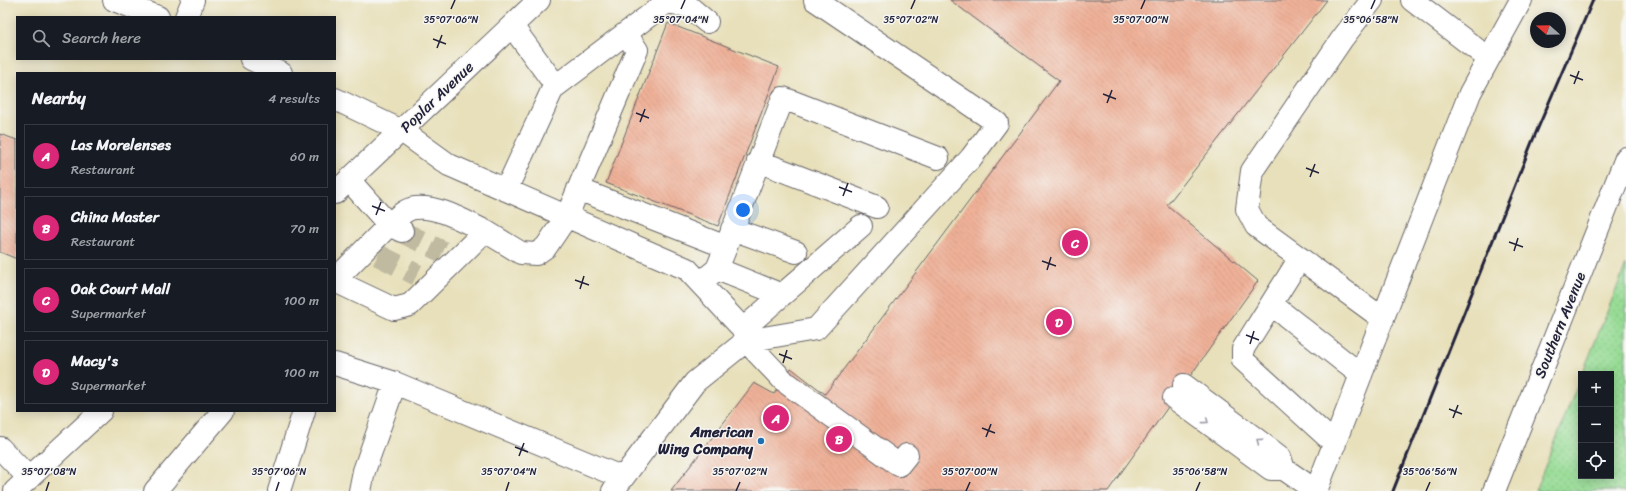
<!DOCTYPE html>
<html lang="en">
<head>
<meta charset="utf-8">
<style>
	body { margin:0; font-family:Sriracha,sans-serif; background:#242831; color:#f1f3f6 }
	.controls { position:absolute; right:12px; bottom:12px; display:grid; overflow:hidden; border-radius:0px; box-shadow:0 2px 10px #0003 }
	.controls button { width:36px; height:36px; display:grid; place-items:center; padding:0; border:0; border-bottom:1px solid #363941; background:#171b24; color:#f1f3f6; font:20px sans-serif }
	.compass { position:absolute; left:1530px; top:12px; width:36px; height:36px; border-radius:50%; background:#171b24; box-shadow:0 2px 10px #0003; rotate:290deg }
	.you { position:absolute; left:743px; top:210px; width:14px; height:14px; margin:-10px; border:3px solid #fff; border-radius:50%; background:#1a73e8; box-shadow:0 0 0 6px #1a73e833 }
	.badge { display:grid; place-items:center; width:26px; height:26px; border-radius:50%; background:#db2777; color:#fff; font-size:13px; font-weight:700 }
	.pin { position:absolute; translate:-50% -50%; border:2px solid #fff; box-shadow:0 1px 4px #0006 }
	.list { margin:0; padding:0; list-style:none }
	h2 { display:flex; justify-content:space-between; align-items:center; height:52px; margin:0; padding:0 16px; font-size:17px }
	h2 small { font-size:13px; font-weight:400; color:#9ea1a6 }
	.list li { display:grid; grid-template-columns:26px 1fr auto; gap:12px; align-items:center; box-sizing:border-box; height:64px; margin:0 8px 8px; padding:0 8px; border:1px solid #363941; border-radius:0px }
	.list b { display:block; font-size:15px; white-space:nowrap }
	.list p { margin:0; font-size:13px; white-space:nowrap; color:#9ea1a6 }
	.list em { font-size:13px; font-style:normal; color:#9ea1a6 }
	.icon { flex:none; width:22px; height:22px; fill:none; stroke:currentColor; stroke-width:2; stroke-linecap:round; stroke-linejoin:round }
	.map { position:relative; flex:none; width:1626px; height:491px; overflow:hidden }
	.search { position:absolute; background:#171b24; box-shadow:0 2px 10px #0003; left:16px; top:16px; width:320px; height:44px; display:flex; align-items:center; gap:10px; box-sizing:border-box; padding:0 14px; border-radius:0px; color:#9ea1a6; font-size:15px }
	.panel { position:absolute; background:#171b24; box-shadow:0 2px 10px #0003; left:16px; top:72px; width:320px; height:340px; border-radius:0px }
	.map>svg:first-child { display:block }
</style>
</head>
<body>
<div class="map">
<svg width="1626" height="491" viewBox="0 0 1626 491">
	<defs>
		<pattern id="grass-dots" width="8" height="8" patternUnits="userSpaceOnUse"><rect width="8" height="8" fill="#97dc95"/><path d="M2 2h.1M6 6h.1" fill="none" stroke="#82bc81" stroke-width="1.8" stroke-linecap="round"/></pattern>
		<pattern id="building-back-hatch" width="6" height="6" patternUnits="userSpaceOnUse"><rect width="6" height="6" fill="#efb198"/><path d="M-1 5l2 2M0 0l6 6M5-1l2 2" fill="none" stroke="#cd9884"/></pattern>
	</defs>
	<rect width="100%" height="100%" fill="#f6f6f2"/>
	<filter id="ink" filterUnits="userSpaceOnUse"><feTurbulence type="fractalNoise" baseFrequency=".025" numOctaves="2"/><feDisplacementMap in="SourceGraphic" scale="8" xChannelSelector="R" yChannelSelector="G"/><feConvolveMatrix kernelMatrix="1 2 1 2 8 2 1 2 1" color-interpolation-filters="sRGB"/></filter>
	<filter id="wash" filterUnits="userSpaceOnUse"><feTurbulence type="fractalNoise" baseFrequency=".012" numOctaves="4" result="noise"/><feDisplacementMap in="SourceGraphic" scale="16" xChannelSelector="R" yChannelSelector="G"/><feGaussianBlur stdDeviation="0.9" result="paint"/><feColorMatrix in="noise" values="0 0 0 0 0 0 0 0 0 0 0 0 0 0 0 0 0 1.4 0 .05"/><feComposite in="paint" operator="in"/></filter>
	<g filter="url(#wash)">
		<rect width="100%" height="100%" fill="#e8e0ba"/>
		<path fill="url(#grass-dots)" stroke="#5c7f68" d="M1626 265V491H1535L1581 377V476H1611V374H1582Z"/>
		<g id="blocks">
			<path fill="url(#building-back-hatch)" d="M950 0H1327L1167 205 1258 281 1108 491H671L754 383 774 394 791 368 825 394 1059 81Z
				M668 23 779 67 718 226 606 183Z
				M0 134 17 140V259L0 252Z"/>
		</g>
	</g>
	<g filter="url(#ink)">
		<use href="#blocks" fill-opacity="0" stroke="#676467" stroke-width="1"/>
		<g fill="none" stroke-linecap="round" stroke-linejoin="round">
			<path stroke="#c0baa1" stroke-width="22" stroke-dasharray="22 11" stroke-linecap="butt" d="M402 232 443 252
				M378 255 417 275"/>
			<g stroke="#676467" stroke-width="24">
				<path id="minor" d="M114 0 158 17
					M1372 0 1342 39 1252 171 1247 209 1256 226 1383 319
					M1412 0 1488 58
					M186 17 193 0
					M512 26 556 86 667 2 688 6 707 22
					M251 59 281 73
					M335 99 402 131 449 165 687 269 743 329 746 341 695 382 613 491
					M758 161 877 207
					M578 189 726 247 717 269 700 283
					M506 190 555 84
					M732 229 796 252
					M402 231 389 225C396 218 405 209 415 208 438 205 465 222 485 231
					M726 247 783 98 938 158
					M1300 258 1243 349V360L1335 444
					M717 269 782 295
					M335 280 389 225 349 180
					M335 281 394 309 410 305 485 231 521 253 536 254 546 247 567 216 637 50 626 34
					M1271 304 1361 375
					M743 329 861 226
					M746 341 816 329 971 158 997 123 815 0
					M746 341 783 380
					M335 364 395 383 623 478
					M788 384 899 465 907 455
					M1184 385 1280 457 1284 469
					M1174 398 1271 469H1284L1316 491
					M0 448 29 478
					M155 491 223 411
					M279 491 304 411
					M360 491 364 471 395 383
					M1316 491 1470 93 1521 0
					M1494 491 1626 158"/>
			</g>
			<g stroke="#676467" stroke-width="24">
				<path id="major" d="M335 193 539 0
					M15 491 101 411"/>
			</g>
			<use href="#minor" stroke="#fff" stroke-width="22"/>
			<use href="#major" stroke="#fff" stroke-width="22"/>
			<path stroke="#22223b" stroke-width="3" d="M1393 491 1532 142 1593 0"/>
		</g>
		<defs><path id="oneway-chevron" d="M-2-3.5L2.5 0L-2 3.5" fill="none" stroke-width="1.6" stroke-linecap="round" stroke-linejoin="round"/></defs>
		<g stroke="#9c9ca7">
			<use href="#oneway-chevron" transform="translate(1206 421) rotate(37)"/>
			<use href="#oneway-chevron" transform="translate(1259 441) rotate(-143)"/>
		</g>
	</g>
	<path fill="none" stroke="#22223b" stroke-width="1.5" d="M451 9 455 0M681 9 685 0M911 9 915 0M1141 9 1145 0M1371 9 1375 0M433 39 446 44M437 48 442 35M1570 75 1583 80M1574 84 1579 71M1103 94 1116 99M1107 103 1112 90M636 113 649 118M640 122 645 109M1306 168 1319 173M1310 177 1315 164M839 187 852 192M843 196 848 183M372 206 385 211M376 215 381 202M1509 242 1523 247M1514 251 1518 238M1042 261 1056 266M1047 270 1051 257M575 280 589 285M580 289 584 276M1246 335 1259 340M1250 344 1254 331M779 354 792 359M783 363 787 350M1449 409 1462 414M1453 418 1458 405M982 428 995 433M986 437 991 424M515 447 528 452M519 456 524 443M46 491 49 482M276 491 279 482M506 491 509 482M736 491 740 482M966 491 970 482M1196 491 1200 482M1426 491 1430 482"/>
	<circle fill="#1f6fb2" stroke="#f6f6f2" stroke-width="1.5" cx="761" cy="441" r="4"/>
	<g text-anchor="middle" stroke-width="3" stroke-linejoin="round" paint-order="stroke">
		<g font-size="15" fill="#22223b" stroke="#f6f6f2">
			<text transform="translate(437 97) rotate(-44)" y="5">Poplar Avenue</text>
			<text transform="translate(1560 325) rotate(-68)" y="5">Southern Avenue</text>
		</g>
		<g font-size="15" font-weight="bold" fill="#22223b" stroke="#f6f6f2" text-anchor="end">
			<text x="753" y="437">American<tspan x="753" dy="17">Wing Company</tspan></text>
		</g>
	</g>
	<g font-size="10" text-anchor="middle" fill="#22223b" stroke="#f6f6f2" stroke-width="3" stroke-linejoin="round" paint-order="stroke">
		<text x="451" y="23">35°07'06"N</text>
		<text x="681" y="23">35°07'04"N</text>
		<text x="911" y="23">35°07'02"N</text>
		<text x="1141" y="23">35°07'00"N</text>
		<text x="1371" y="23">35°06'58"N</text>
		<text x="49" y="475">35°07'08"N</text>
		<text x="279" y="475">35°07'06"N</text>
		<text x="509" y="475">35°07'04"N</text>
		<text x="740" y="475">35°07'02"N</text>
		<text x="970" y="475">35°07'00"N</text>
		<text x="1200" y="475">35°06'58"N</text>
		<text x="1430" y="475">35°06'56"N</text>
	</g>
</svg>
<div class="controls">
<button>+</button>
<button>−</button>
<button><svg class="icon" aria-label="locate" viewBox="0 0 24 24"><circle cx="12" cy="12" r="6"/><path d="M12 2v4M12 18v4M2 12h4M18 12h4"/></svg></button>
</div>
<svg class="compass" viewBox="-18 -18 36 36"><path d="M0-13l5 13h-10z" fill="#e53935"/><path d="M0 13l5-13h-10z" fill="#9ea1a6"/></svg>
<div class="you"></div>
<div class="pin badge" style="left:776px;top:418px">A</div>
<div class="pin badge" style="left:839px;top:439px">B</div>
<div class="pin badge" style="left:1075px;top:243px">C</div>
<div class="pin badge" style="left:1059px;top:322px">D</div>
<div class="search"><svg class="icon" aria-label="search" viewBox="0 0 24 24"><circle cx="10" cy="10" r="6"/><path d="M15 15l6 6"/></svg>Search here</div>
<section class="panel">
<h2>Nearby<small>4 results</small></h2>
<ul class="list">
<li><span class="badge">A</span><div><b>Las Morelenses</b><p>Restaurant</p></div><em>60 m</em></li>
<li><span class="badge">B</span><div><b>China Master</b><p>Restaurant</p></div><em>70 m</em></li>
<li><span class="badge">C</span><div><b>Oak Court Mall</b><p>Supermarket</p></div><em>100 m</em></li>
<li><span class="badge">D</span><div><b>Macy's</b><p>Supermarket</p></div><em>100 m</em></li>
</ul>
</section>
</div>
</body>
</html>
